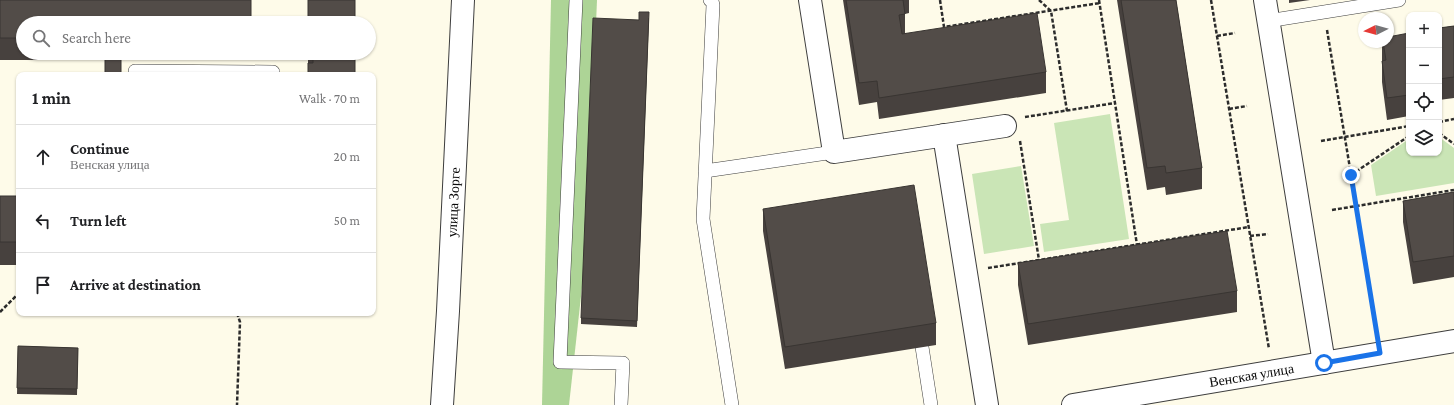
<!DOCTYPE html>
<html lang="en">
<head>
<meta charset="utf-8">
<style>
	body { margin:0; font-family:"Crimson Pro",serif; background:#f6f6f6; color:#202124 }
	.controls { position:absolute; right:12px; top:12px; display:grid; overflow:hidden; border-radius:8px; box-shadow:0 1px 3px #0004 }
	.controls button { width:36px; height:36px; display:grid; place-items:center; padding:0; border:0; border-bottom:1px solid #e0e0e0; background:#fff; color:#202124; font:20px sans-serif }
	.compass { position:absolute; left:1358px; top:12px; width:36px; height:36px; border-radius:50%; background:#fff; box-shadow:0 1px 3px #0004; rotate:264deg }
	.stop { position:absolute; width:12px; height:12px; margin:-9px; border:3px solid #1a73e8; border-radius:50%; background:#fff }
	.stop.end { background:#1a73e8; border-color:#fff; box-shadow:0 1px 4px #0008 }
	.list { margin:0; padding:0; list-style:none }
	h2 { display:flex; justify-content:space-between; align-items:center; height:52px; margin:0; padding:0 16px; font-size:17px }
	h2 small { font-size:13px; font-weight:400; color:#757577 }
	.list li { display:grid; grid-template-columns:26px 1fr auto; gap:12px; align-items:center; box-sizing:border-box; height:64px; padding:0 16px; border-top:1px solid #e0e0e0 }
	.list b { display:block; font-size:15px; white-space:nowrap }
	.list p { margin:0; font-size:13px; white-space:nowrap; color:#757577 }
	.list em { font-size:13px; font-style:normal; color:#757577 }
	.icon { flex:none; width:22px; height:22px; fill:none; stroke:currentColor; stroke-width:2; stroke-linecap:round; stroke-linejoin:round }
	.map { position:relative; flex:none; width:1454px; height:405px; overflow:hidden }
	.search { position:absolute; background:#fff; box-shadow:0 1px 3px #0004; left:16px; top:16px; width:360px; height:44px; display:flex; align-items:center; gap:10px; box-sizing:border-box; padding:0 14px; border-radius:22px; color:#757577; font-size:15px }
	.panel { position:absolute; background:#fff; box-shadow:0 1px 3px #0004; left:16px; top:72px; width:360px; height:244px; border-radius:8px }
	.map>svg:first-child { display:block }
</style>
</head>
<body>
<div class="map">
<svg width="1454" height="405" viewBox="0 0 1454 405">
	<rect width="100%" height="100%" fill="#fefbe9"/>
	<path fill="#cae5b6" d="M1110 114 1129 239 1044 252 1040 224 1069 220 1054 123Z
		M1439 137 1454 148V183L1376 196 1371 165 1409 139V153H1439Z
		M1021 166 1034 246 984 254 972 174Z"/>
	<path fill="#add496" d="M551 0H597L587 242 569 405H542Z"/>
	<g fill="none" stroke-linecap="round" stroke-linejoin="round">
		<g stroke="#3d3d3d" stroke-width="14">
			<path id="service" d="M576 0 560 362 623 363 621 405
				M710 0 712 1 713 5 703 219 732 405
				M1268 21 1399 0
				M135 71 273 72
				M705 171 834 152
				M922 347 931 405"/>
		</g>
		<g stroke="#3d3d3d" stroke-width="24">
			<g id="minor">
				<path d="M810 0 834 152 1005 126"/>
				<path d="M1265 0 1324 363"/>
				<path d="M944 135 987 405"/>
				<path id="s1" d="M442 405 448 311 463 0"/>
				<path id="s2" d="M1073 405 1454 341"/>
			</g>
		</g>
		<path stroke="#2c2c2c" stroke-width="2.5" stroke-dasharray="4 2" stroke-linecap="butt" d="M940 0 944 27 1100 3
			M1039 0 1051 11 1067 111
			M1099 0 1137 245
			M1211 0 1269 349
			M1327 30 1377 331
			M1217 36 1235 33
			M1229 109 1247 106
			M1025 117 1115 103
			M1439 122 1454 119
			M1439 133 1454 144
			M1020 141 1039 260
			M1321 141 1409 126
			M1351 175 1409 136
			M1332 210 1454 190
			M1250 236 1268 234
			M988 268 1249 227
			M0 312 19 293
			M237 313 240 322 237 405"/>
		<use href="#service" stroke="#fff" stroke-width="13"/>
		<use href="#minor" stroke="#fff" stroke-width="22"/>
	</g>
	<path fill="#47413e" d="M0 0H251V23H23V53H246V60H189V55H177V60H64V55H52V60H0Z
		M843 0H909V13L905 14V33L1046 72V93L879 119 877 102 859 105Z
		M1117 0H1176L1202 168V189L1166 195 1165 187 1147 190Z
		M1289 0H1310L1289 3Z
		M649 18 637 327 581 324V318L639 20Z
		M1454 26V98L1439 100V28Z
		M1409 33V116L1387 120 1382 82V42H1388Z
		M308 53H355L308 75Z
		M1454 192V277L1413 284 1403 222V201Z
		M0 196H19V265H0Z
		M763 209 936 323V345L785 369 763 231Z
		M1018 263 1237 291V312L1028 345 1018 285Z
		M18 346 78 348 77 395 17 394Z"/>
	<path fill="#524c48" stroke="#393532" d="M0 0H251V18H246V23H23V38H0Z
		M308 0H355V23H308Z
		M846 0H903L905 14 899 15 902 34 1037 13 1046 72 879 98 877 81 859 83Z
		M1121 0H1176L1202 168 1166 173 1165 166 1147 168Z
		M639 12H649L637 321 581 318 593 18 639 20Z
		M1454 26V77L1439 79V28Z
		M1409 33V95L1387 98 1382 61 1386 60 1383 42H1388V37Z
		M313 53H355V75H308V63H313Z
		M105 54H121V75H105Z
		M914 185 936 323 785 347 763 209Z
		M1454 192V256L1413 262 1403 201Z
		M0 196H19V242H0Z
		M1227 231 1237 291 1028 324 1018 263Z
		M18 346 78 348 77 389 17 388Z"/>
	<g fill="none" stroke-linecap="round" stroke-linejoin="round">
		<path stroke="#1a73e8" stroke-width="5" d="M1324 363 1380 353 1351 175"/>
	</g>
	<g text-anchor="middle" stroke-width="4" stroke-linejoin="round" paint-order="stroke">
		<g font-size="14" fill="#0a0a0a" stroke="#fff">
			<text dy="5" stroke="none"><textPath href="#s1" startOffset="203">улица Зорге</textPath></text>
			<text dy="5" stroke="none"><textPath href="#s2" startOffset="181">Венская улица</textPath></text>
		</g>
	</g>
</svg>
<div class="controls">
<button>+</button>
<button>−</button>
<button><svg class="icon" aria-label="locate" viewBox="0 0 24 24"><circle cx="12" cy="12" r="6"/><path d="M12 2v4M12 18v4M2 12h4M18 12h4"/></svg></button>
<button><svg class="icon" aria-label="layers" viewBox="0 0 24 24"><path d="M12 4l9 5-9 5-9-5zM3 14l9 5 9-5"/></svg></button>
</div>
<svg class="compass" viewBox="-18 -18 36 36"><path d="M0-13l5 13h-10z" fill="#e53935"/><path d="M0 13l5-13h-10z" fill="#757577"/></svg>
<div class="stop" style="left:1324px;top:363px"></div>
<div class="stop end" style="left:1351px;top:175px"></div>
<div class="search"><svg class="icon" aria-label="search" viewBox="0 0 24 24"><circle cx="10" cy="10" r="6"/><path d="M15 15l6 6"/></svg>Search here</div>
<section class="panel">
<h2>1 min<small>Walk · 70 m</small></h2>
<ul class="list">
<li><svg class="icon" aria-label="ahead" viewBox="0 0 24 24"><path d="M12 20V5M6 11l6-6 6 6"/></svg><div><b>Continue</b><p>Венская улица</p></div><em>20 m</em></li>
<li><svg class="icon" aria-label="left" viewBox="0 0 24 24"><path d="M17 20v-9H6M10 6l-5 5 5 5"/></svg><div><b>Turn left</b></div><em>50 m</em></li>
<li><svg class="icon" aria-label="arrive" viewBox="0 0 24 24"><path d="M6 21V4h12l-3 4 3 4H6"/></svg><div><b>Arrive at destination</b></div></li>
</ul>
</section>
</div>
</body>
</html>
